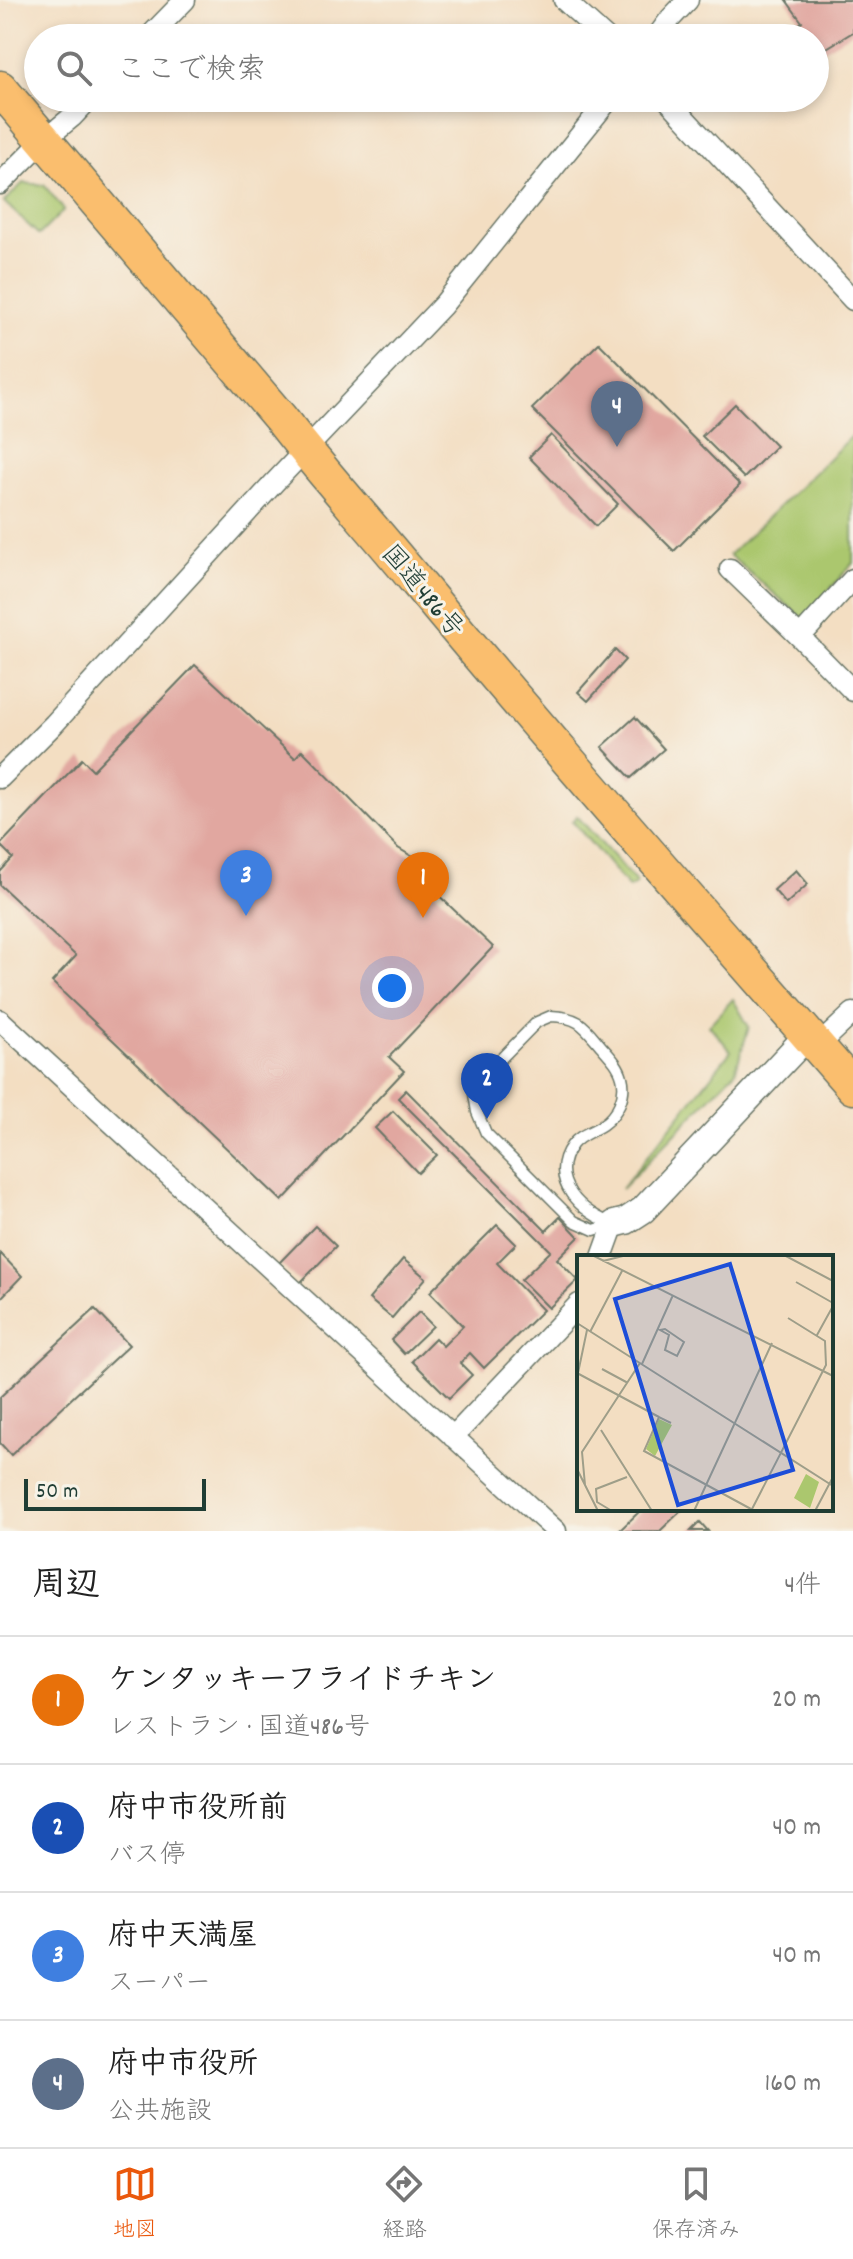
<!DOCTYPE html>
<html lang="ja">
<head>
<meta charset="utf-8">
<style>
	body { margin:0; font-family:Dekko,"Klee One",sans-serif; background:#f6f6f6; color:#222 }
	.scale { position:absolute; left:24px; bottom:20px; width:182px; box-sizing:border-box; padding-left:8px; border:4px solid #1f3d34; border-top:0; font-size:22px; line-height:28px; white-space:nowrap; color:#1f3d34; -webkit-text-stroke:6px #f7f3e8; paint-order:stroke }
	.you { position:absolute; left:392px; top:988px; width:28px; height:28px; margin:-20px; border:6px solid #fff; border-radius:50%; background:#1a73e8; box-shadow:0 0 0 12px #1a73e833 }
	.badge { display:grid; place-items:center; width:52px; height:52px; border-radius:50%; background:#ea580c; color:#fff; font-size:26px; font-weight:700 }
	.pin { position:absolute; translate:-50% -66px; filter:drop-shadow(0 2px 4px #0008) }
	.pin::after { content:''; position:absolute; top:42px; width:28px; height:24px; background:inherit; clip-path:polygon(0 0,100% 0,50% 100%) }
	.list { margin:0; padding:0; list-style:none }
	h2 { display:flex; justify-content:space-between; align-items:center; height:104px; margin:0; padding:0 32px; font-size:34px }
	h2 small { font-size:26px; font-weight:400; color:#767676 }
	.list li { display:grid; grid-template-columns:52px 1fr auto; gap:24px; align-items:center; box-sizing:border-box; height:128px; padding:0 32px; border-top:2px solid #e0e0e0 }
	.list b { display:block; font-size:30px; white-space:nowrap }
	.list p { margin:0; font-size:26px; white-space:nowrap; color:#767676 }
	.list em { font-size:26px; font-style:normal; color:#767676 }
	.icon { flex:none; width:44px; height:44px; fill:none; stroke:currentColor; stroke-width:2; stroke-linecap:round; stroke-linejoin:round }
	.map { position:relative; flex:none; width:853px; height:1531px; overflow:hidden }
	.search { position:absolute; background:#fff; box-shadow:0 4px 12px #0003; left:24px; right:24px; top:24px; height:88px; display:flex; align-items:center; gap:20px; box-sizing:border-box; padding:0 28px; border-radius:44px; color:#767676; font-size:30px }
	.sheet { height:616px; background:#fff }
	nav { display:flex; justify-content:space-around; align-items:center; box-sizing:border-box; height:112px; border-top:2px solid #e0e0e0; background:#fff; font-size:22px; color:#767676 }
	nav a { display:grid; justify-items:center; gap:4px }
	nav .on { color:#ea580c }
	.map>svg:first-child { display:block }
</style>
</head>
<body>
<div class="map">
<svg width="853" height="1531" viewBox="0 0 853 1531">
	<rect width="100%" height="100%" fill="#f7f3e8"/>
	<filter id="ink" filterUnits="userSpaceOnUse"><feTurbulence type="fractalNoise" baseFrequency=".0125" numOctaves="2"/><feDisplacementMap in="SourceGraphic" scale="16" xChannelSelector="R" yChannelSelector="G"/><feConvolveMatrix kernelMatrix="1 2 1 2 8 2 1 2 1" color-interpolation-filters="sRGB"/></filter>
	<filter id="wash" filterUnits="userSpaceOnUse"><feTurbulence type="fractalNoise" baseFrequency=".006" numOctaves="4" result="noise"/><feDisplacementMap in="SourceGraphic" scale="32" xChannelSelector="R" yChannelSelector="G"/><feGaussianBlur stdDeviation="1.8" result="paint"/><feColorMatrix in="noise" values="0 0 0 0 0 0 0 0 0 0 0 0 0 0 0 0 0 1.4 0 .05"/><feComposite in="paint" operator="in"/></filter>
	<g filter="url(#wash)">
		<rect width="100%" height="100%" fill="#f3dec2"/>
		<path fill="#abc76e" stroke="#658251" stroke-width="2" d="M23 183 44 185 64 210 39 235 4 202Z
			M853 435V563L804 619 729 555Z
			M577 816 637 883 629 888 572 821Z
			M733 999 749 1027 735 1072 621 1189 731 1051 709 1025Z"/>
		<g id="blocks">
			<path fill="#e1a7a0" d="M786 0H853V32L815 55V38H782L802 22Z
				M599 343 740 485 674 551 532 409Z
				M735 404 776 446 744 478 702 436Z
				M551 435 618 504 596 526 529 457Z
				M615 650 625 660 588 701 578 692Z
				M195 665 295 758 302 750 398 848 418 860 410 868 493 947 389 1057 404 1071 282 1201 52 982 76 956 0 885V872L13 858 0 845 82 759 93 770Z
				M635 717 664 749 631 778 602 747Z
				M796 870 808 884 786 904 774 890Z
				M406 1090 546 1231 560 1217 579 1237 557 1259 578 1280 549 1308 521 1280 551 1251 398 1098Z
				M393 1111 437 1155 418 1173 375 1128Z
				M497 1225 516 1244 497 1263 543 1310 484 1368 470 1353 460 1363 472 1375 449 1398 412 1361 435 1338 443 1346 463 1326 430 1292Z
				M315 1226 336 1246 300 1283 279 1263Z
				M0 1253 22 1276 0 1299Z
				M403 1259 426 1278 392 1318 369 1299Z
				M95 1309 129 1345 11 1455 0 1443V1397Z
				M419 1312 433 1326 404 1354 391 1340Z
				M642 1509H683L660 1531H619Z
				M700 1522 708 1531H691Z"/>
		</g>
	</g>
	<g filter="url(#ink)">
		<use href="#blocks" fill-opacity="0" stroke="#697566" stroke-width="2"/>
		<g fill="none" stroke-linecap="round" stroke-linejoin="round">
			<g stroke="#697566" stroke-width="13">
				<path id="service" d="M551 1016C580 1017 584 1026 601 1046 609 1055 619 1065 622 1077 627 1095 617 1115 602 1125 592 1132 579 1135 572 1145 546 1180 582 1214 614 1224L594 1230 574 1221 486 1133 477 1112 474 1094 478 1082 537 1022Z"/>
			</g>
			<g stroke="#697566" stroke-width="23">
				<path id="minor" d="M564 0 606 38
					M148 38 185 0
					M656 38 670 19 688 0
					M666 98 853 300
					M0 184 44 140 72 117 90 98
					M730 569 800 637 853 579
					M800 637 853 691
					M0 778 54 724 274 483 443 305 610 98
					M0 1020 556 1531
					M818 1046 853 1013
					M602 1257 614 1224
					M453 1437 579 1304"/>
			</g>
			<g stroke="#697566" stroke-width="29">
				<path id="tertiary" d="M614 1224 626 1221 643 1210 808 1035"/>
			</g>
			<g stroke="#697566" stroke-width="37">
				<path id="trunk" d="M0 88 281 419C324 475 372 527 417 582 559 753 707 919 853 1087"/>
			</g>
			<use href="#service" stroke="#fff" stroke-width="10"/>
			<use href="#minor" stroke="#fff" stroke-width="20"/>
			<use href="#tertiary" stroke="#fff" stroke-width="26"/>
			<use href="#trunk" stroke="#fabe6e" stroke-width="34"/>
		</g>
	</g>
	<g text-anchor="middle" stroke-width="6" stroke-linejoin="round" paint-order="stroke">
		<g font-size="26" fill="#1f3d34" stroke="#f7f3e8">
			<text transform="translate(424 590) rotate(50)" y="9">国道486号</text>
		</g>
	</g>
	<g transform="translate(577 1255)">
		<rect width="256" height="256" fill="#f3dec2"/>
		<path d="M82 164 95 170 78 201 69 194ZM229 219 242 227 233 253 217 243Z" fill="#abc76e"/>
		<path fill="none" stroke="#9e9e89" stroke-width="2" d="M15 0 256 121M207 0 256 26M26 6 50 0M219 27 256 48M0 68 256 231M88 74 107 87 100 101 88 95 92 80 83 75ZM13 77 45 16M240 80 256 51M65 109 96 40M25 114 51 128M0 118 82 162M1 118 10 75M94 168 82 162 67 196 174 254M24 175 75 256M0 214 21 256M8 230 5 197 63 108M35 256 20 247 19 234 50 222M117 256 195 88M174 256 249 110 248 86 211 63M238 256 256 222"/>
		<path fill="#1d4ed8" fill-opacity="0.15" stroke="#1d4ed8" stroke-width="4" d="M153 9 216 215 101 250 38 44Z"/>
		<rect width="256" height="256" fill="none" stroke="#1f3d34" stroke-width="4"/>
	</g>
</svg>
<div class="scale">50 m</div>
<div class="you"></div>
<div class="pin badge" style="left:423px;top:918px;background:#e8710a">1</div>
<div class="pin badge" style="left:487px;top:1119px;background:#1a4fb4">2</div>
<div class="pin badge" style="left:246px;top:916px;background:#3f7fe0">3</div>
<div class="pin badge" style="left:617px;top:447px;background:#5c6f8a">4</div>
<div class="search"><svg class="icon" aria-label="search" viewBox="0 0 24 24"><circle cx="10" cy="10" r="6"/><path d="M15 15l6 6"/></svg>ここで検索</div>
</div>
<section class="sheet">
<h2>周辺<small>4件</small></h2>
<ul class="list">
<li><span class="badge" style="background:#e8710a">1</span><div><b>ケンタッキーフライドチキン</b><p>レストラン · 国道486号</p></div><em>20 m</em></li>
<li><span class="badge" style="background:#1a4fb4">2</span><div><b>府中市役所前</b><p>バス停</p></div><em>40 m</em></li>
<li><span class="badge" style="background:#3f7fe0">3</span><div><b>府中天満屋</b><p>スーパー</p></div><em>40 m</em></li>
<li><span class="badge" style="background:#5c6f8a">4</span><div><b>府中市役所</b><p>公共施設</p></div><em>160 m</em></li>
</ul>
</section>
<nav>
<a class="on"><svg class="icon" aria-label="map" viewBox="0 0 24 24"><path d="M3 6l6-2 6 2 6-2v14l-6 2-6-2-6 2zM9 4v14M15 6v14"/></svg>地図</a>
<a><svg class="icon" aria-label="directions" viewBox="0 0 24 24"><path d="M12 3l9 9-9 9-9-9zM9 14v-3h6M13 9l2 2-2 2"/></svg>経路</a>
<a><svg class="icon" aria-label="saved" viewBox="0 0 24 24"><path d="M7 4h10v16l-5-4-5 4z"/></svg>保存済み</a>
</nav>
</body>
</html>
